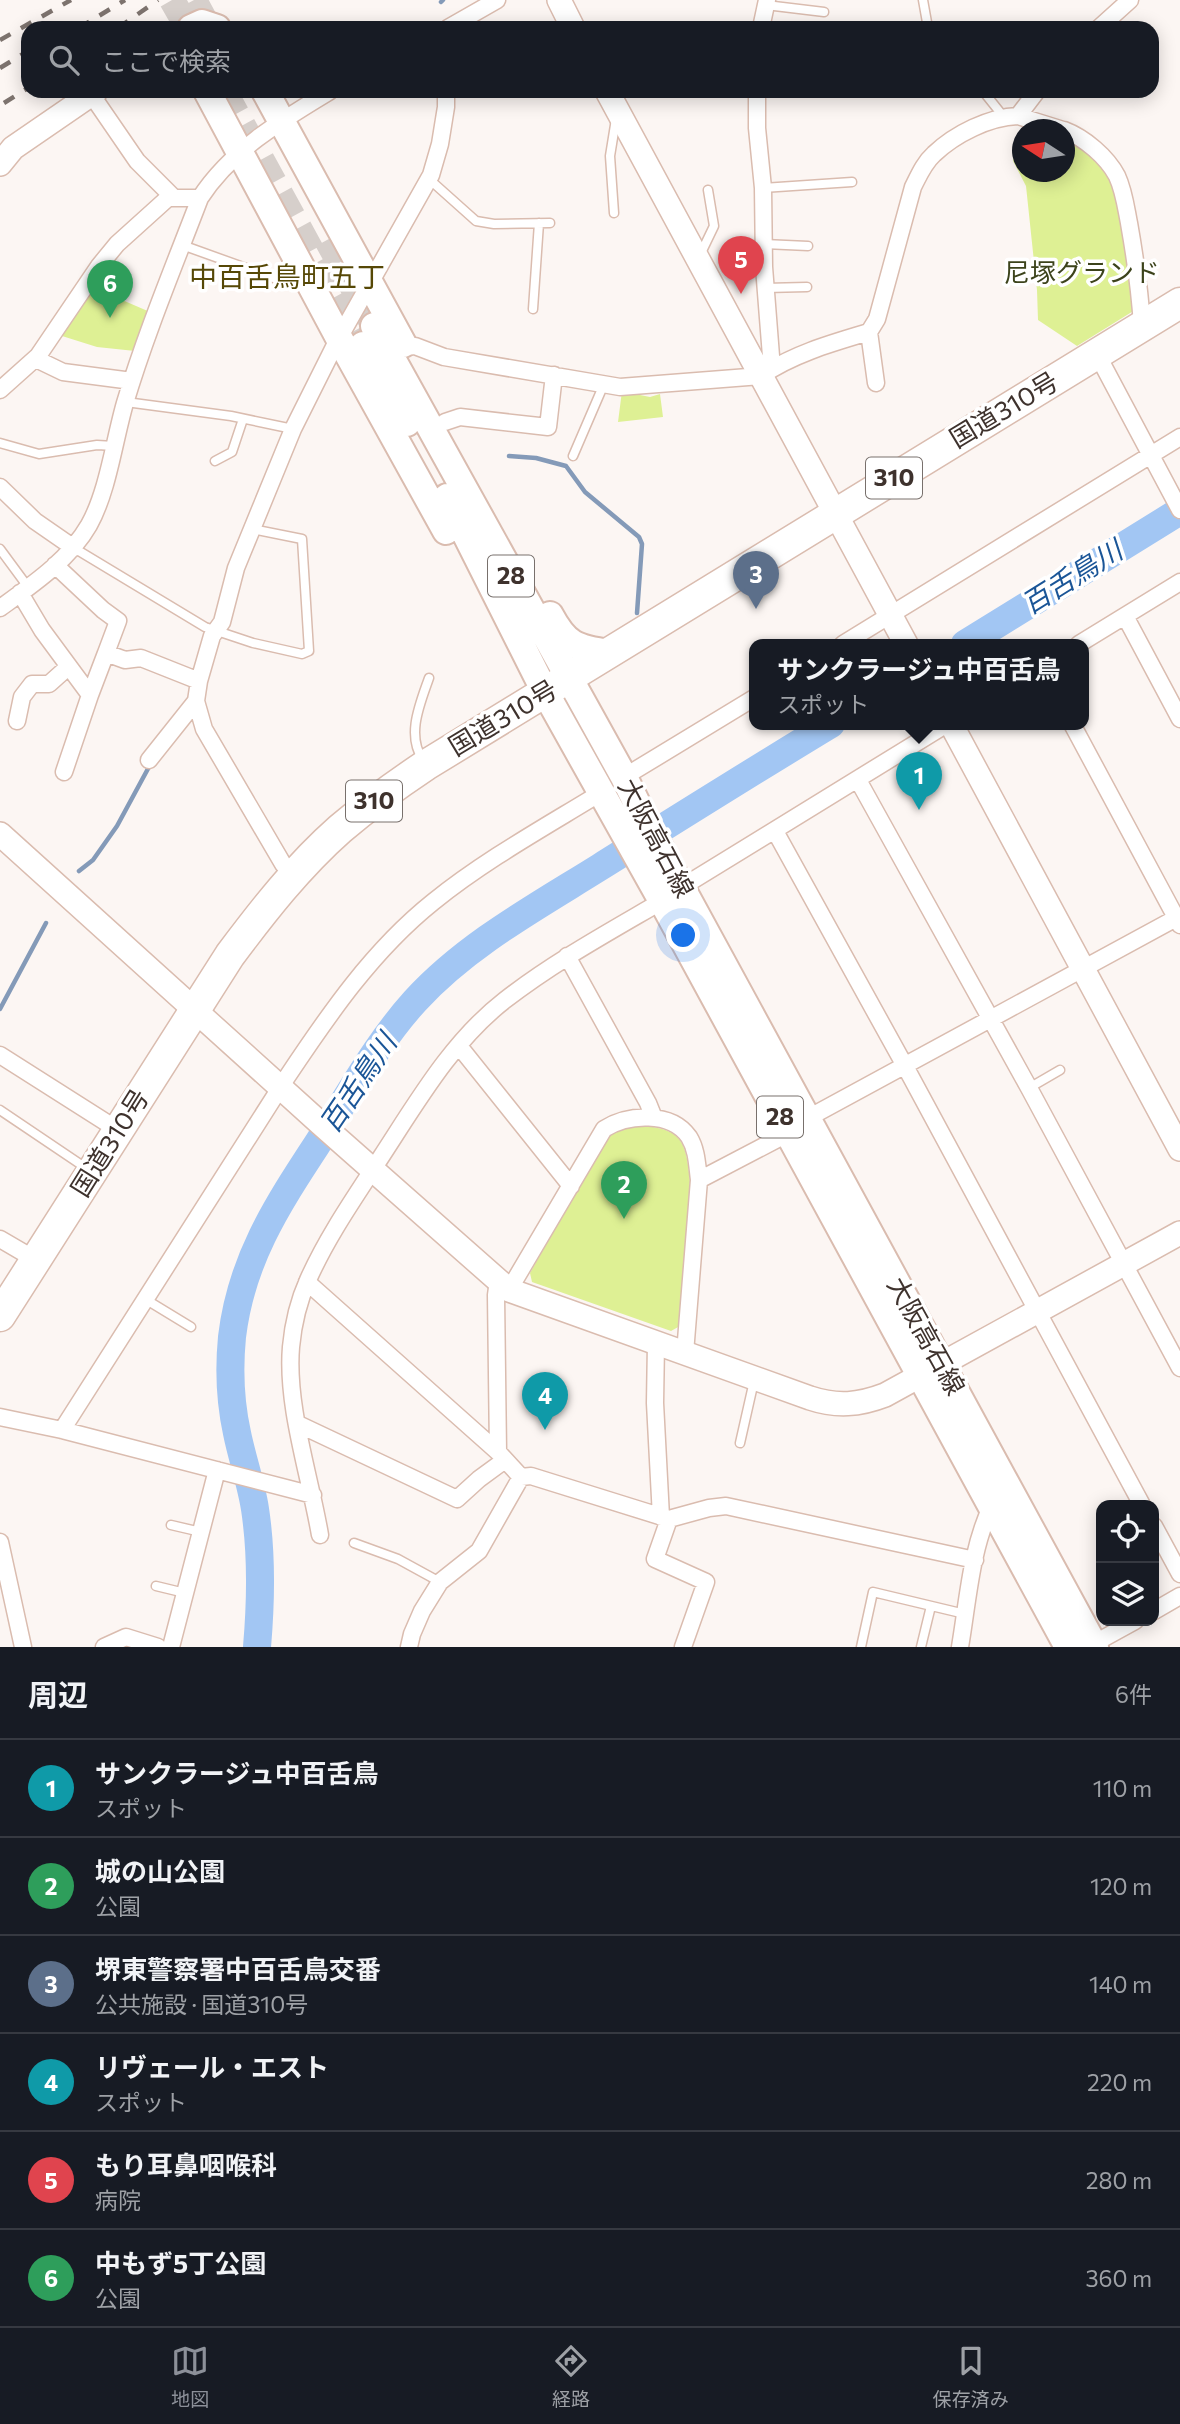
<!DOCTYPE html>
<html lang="ja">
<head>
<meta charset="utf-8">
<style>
	body { margin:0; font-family:Commissioner,"Noto Sans JP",sans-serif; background:#20242c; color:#f1f3f6 }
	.controls { position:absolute; right:21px; bottom:21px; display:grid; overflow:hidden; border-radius:14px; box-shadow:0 4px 18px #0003 }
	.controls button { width:63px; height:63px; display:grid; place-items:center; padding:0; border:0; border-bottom:2px solid #363941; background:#171b24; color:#f1f3f6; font:35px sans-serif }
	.compass { position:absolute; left:1012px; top:119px; width:63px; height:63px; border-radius:50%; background:#171b24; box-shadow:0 4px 18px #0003; rotate:282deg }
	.you { position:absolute; left:684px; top:936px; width:24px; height:24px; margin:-18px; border:5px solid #fff; border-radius:50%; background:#1a73e8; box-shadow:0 0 0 10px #1a73e833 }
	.badge { display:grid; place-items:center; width:46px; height:46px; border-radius:50%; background:#8c9099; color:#fff; font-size:23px; font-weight:700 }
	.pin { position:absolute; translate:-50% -58px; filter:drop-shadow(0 2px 4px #0008) }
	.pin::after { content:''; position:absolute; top:37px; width:24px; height:21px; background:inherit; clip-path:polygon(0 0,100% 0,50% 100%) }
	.popup { position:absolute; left:749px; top:639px; width:340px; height:91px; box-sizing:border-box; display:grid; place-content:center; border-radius:14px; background:#171b24; filter:drop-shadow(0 2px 5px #0005); font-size:23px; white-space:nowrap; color:#9ea1a6 }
	.popup b { font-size:26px; color:#f1f3f6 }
	.popup::after { content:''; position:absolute; left:50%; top:100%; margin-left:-14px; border:14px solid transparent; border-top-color:#171b24 }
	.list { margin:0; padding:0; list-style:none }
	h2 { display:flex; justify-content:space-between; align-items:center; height:91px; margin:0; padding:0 28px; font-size:30px }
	h2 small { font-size:23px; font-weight:400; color:#9ea1a6 }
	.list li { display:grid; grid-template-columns:46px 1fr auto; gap:21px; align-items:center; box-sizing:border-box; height:98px; padding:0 28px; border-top:2px solid #363941 }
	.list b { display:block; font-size:26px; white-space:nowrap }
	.list p { margin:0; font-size:23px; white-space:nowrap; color:#9ea1a6 }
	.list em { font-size:23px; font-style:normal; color:#9ea1a6 }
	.icon { flex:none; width:38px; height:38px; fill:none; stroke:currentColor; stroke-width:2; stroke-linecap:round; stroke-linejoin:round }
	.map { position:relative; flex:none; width:1180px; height:1647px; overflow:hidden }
	.search { position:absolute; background:#171b24; box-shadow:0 4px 18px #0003; left:21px; right:21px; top:21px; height:77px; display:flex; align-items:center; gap:18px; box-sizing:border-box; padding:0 24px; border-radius:21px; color:#9ea1a6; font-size:26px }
	.sheet { height:679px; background:#171b24 }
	nav { display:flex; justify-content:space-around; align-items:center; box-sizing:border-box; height:98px; border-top:2px solid #363941; background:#171b24; font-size:19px; color:#9ea1a6 }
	nav a { display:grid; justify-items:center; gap:4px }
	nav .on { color:#8c9099 }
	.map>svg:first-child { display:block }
</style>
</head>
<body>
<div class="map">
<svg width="1180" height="1647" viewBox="0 0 1180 1647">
	<rect width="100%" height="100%" fill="#fcf6f3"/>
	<path fill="#def094" d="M1022 130 1023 172H1064L1065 136 1105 164 1121 205 1135 310 1077 346 1038 320 1037 290 1026 186 1013 161Z
		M92 287 150 312 135 351 97 347 62 336Z
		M640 390V395L650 397 660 394 663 417 618 422 622 391Z
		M632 1125C679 1128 686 1135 690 1181L680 1326 671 1331 532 1282 530 1273 607 1136 618 1128Z"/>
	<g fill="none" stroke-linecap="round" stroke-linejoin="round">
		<path stroke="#849ab8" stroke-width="4.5" d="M441 2 443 0
			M509 456 536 458 566 466 585 492 639 537 642 544 637 613
			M79 871 93 860 117 826 150 765
			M0 1009 46 923"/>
		<path stroke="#a2c6f3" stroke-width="28" d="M965 644 1180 511
			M257 1647C261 1601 262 1555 255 1509 251 1483 242 1458 237 1433 230 1401 229 1368 232 1337 241 1261 276 1207 316 1146 348 1097 376 1044 415 1001 466 945 536 907 600 867 677 819 753 771 831 724"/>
		<path stroke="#d6cfcb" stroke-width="26" stroke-dasharray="26 13" stroke-linecap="butt" d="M172 0 188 28
			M194 0 209 28
			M224 91 363 345
			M327 240 374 326"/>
		<g stroke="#dabcaf" stroke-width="11">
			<path id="lane" d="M923 0 928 28
				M766 5 824 12
				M983 91 1003 116
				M429 179 476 221 494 224 550 223
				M763 188 852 182
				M614 213 610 156 616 119
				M764 244 808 246
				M182 245 296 286 305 281
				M701 253 714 226 708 190
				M765 288 807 287
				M533 309 539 223
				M126 402 231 416 293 429
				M0 443 39 454 97 445 114 446
				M573 456 604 384
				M215 461 232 452 243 419
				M74 548 205 627 253 643 302 654 309 651 302 539 252 529
				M0 549 28 587
				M423 760C406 735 420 704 429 678
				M1029 1088 1060 1070
				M0 1110 86 1168
				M145 1299 191 1327
				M740 1443 754 1381
				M171 1525 201 1532
				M354 1543 398 1559 440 1582
				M156 1586 185 1593
				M861 1647 873 1592 965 1614
				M921 1647 931 1606"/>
		</g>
		<g stroke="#dabcaf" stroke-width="19">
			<path id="street" d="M448 28 497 0
				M761 28 767 0
				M1099 28 1130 0
				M757 91V128L763 188 764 267 772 369
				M1037 91 1018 116 1063 130
				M91 94 137 161 173 197
				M1064 130C1085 138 1107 157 1117 176 1124 191 1126 208 1129 223 1135 257 1140 292 1142 326
				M405 347 415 346 444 357 620 387 761 376C793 354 832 343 869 332
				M1097 354 1180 510
				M36 359 63 372 132 381
				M876 383 869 332 877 319 913 187C919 175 924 163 934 154 955 134 989 117 1018 116
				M0 390 38 356 99 266 117 244 168 198H200
				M445 422 460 417 548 427 554 375
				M0 487 35 521 74 548
				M55 565 103 610 118 621 106 653 125 660 141 658 199 681
				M20 593 42 630 90 695 64 772
				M0 608C32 585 69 560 89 525 108 491 114 441 125 403 146 333 174 266 200 198 231 150 282 120 330 91
				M1125 616 1180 719
				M843 644 1180 437
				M1079 644 1180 582
				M90 695 106 653
				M17 721 22 697 32 684H49L68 667
				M1072 724 1180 925
				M149 760 196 701
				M624 777 754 698
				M858 780 1029 1088 1180 1368
				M775 831 905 1066 1142 1505
				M295 875 283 864 204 729 196 701 199 681 212 636 222 622 236 568 293 429 334 347 431 175 440 144 446 107V91
				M682 887 947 724
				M567 956 648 1103 654 1118
				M459 1046 571 1186
				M0 1055 118 1130
				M808 1118 1180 916
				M699 1180 789 1133
				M0 1239 36 1260
				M498 1281 496 1295 498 1452
				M307 1282 498 1452 521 1477 531 1476 669 1519 709 1508 726 1506 975 1560
				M509 1290 604 1129C628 1114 671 1111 689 1137 697 1150 697 1165 699 1180L685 1353
				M656 1343 655 1403 661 1517
				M0 1417 62 1430 313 1495
				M298 1424 457 1499 479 1479 505 1460
				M62 1430 287 1077C329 1014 373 950 433 902 485 860 545 827 602 792
				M669 1519 655 1559 706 1582 683 1647
				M1154 1526 1180 1574
				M320 1535C310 1476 286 1406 291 1347 293 1325 299 1300 308 1280 327 1237 355 1197 381 1157 417 1102 452 1041 505 1000 554 962 609 932 662 901
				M0 1542 23 1647
				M1154 1611 1180 1596
				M1093 1644 1135 1621
				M104 1647 126 1637 158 1647
				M171 1647 217 1470
				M409 1647 412 1634 422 1611 440 1582 479 1551 521 1477
				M960 1647C968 1600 971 1548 992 1505"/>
		</g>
		<g stroke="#dabcaf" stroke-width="26">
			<path id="secondary" d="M559 0 573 28
				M607 91 906 644
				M0 164 13 148 96 91
				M951 724 1180 1149
				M0 834 322 1125 509 1290 810 1398C837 1407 859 1405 885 1395L1180 1233"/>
		</g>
		<g stroke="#dabcaf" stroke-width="30">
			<path id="primary" d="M191 28 202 23 217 28
				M207 91 339 338 446 531
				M265 91 403 344
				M374 326 624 777 648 826 1095 1647
				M363 345 407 423
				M447 497 545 692 662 901 1068 1647
				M550 615C566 645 576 648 609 653"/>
		</g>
		<g stroke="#dabcaf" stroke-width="33">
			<path id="highway" d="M0 1316 230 955C263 911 298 866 340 829 367 806 396 785 426 765L1180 303"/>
		</g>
		<use href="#lane" stroke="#fff" stroke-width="8"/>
		<use href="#street" stroke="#fff" stroke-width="16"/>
		<use href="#secondary" stroke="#fff" stroke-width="23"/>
		<use href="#primary" stroke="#fff" stroke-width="26"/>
		<use href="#highway" stroke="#fff" stroke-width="30"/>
		<path stroke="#7d736e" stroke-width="4.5" stroke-dasharray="12 12" stroke-linecap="butt" d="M79 28 125 0
			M118 28 158 0
			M0 40 71 0
			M0 68 28 51
			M4 103 28 88"/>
	</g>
	<g text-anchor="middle" stroke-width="7" stroke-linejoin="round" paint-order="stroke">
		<g fill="#fff" stroke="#78706c" stroke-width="2">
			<rect x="866" y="457.5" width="56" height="41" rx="5"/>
			<rect x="488" y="555.5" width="46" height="41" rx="5"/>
			<rect x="346" y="780.5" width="56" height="41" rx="5"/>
			<rect x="757" y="1096.5" width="46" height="41" rx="5"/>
		</g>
		<g font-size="24" font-weight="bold" fill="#3e322d">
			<text x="894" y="486">310</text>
			<text x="511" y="584">28</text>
			<text x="374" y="809">310</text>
			<text x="780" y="1125">28</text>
		</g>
		<g font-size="26" fill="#3c431b" stroke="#fff">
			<text x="1082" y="282">尼塚グランド</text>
		</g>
		<g font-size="26" fill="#3e322d" stroke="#fff">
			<text transform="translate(1004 410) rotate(-31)" y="9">国道310号</text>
			<text transform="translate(503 718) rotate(-31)" y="9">国道310号</text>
			<text transform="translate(656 838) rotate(62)" y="9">大阪高石線</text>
			<text transform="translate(110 1143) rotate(-58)" y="9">国道310号</text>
			<text transform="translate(926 1336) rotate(61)" y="9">大阪高石線</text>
		</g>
		<g font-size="28" fill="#564806" stroke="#fff">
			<text x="287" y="287">中百舌鳥町五丁</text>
		</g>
		<g font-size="28" font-style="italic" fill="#1a5597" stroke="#fff">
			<text transform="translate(1072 577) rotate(-32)" y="10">百舌鳥川</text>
			<text transform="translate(358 1083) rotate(-56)" y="10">百舌鳥川</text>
		</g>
	</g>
</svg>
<div class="controls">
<button><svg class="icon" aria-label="locate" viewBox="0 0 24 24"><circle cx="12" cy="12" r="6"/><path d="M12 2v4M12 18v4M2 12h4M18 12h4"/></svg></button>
<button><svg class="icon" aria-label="layers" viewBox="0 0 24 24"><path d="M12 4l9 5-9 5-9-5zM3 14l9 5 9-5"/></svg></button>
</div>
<svg class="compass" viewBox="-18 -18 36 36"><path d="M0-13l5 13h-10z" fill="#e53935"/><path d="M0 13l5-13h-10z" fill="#9ea1a6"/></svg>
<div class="you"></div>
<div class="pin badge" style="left:919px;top:810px;background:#0f9aa8">1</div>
<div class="popup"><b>サンクラージュ中百舌鳥</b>スポット</div>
<div class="pin badge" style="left:624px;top:1219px;background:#2e9e5b">2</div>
<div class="pin badge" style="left:756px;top:609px;background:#5c6f8a">3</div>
<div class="pin badge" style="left:545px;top:1430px;background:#0f9aa8">4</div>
<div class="pin badge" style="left:741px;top:294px;background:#e0444e">5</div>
<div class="pin badge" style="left:110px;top:318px;background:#2e9e5b">6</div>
<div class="search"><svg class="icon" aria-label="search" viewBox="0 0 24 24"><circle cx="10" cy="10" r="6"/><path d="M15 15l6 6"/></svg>ここで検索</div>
</div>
<section class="sheet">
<h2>周辺<small>6件</small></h2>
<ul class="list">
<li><span class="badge" style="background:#0f9aa8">1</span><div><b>サンクラージュ中百舌鳥</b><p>スポット</p></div><em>110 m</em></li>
<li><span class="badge" style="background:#2e9e5b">2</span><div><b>城の山公園</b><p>公園</p></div><em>120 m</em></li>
<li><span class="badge" style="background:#5c6f8a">3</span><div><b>堺東警察署中百舌鳥交番</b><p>公共施設 · 国道310号</p></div><em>140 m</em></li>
<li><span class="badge" style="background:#0f9aa8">4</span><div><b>リヴェール・エスト</b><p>スポット</p></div><em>220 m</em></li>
<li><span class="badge" style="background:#e0444e">5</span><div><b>もり耳鼻咽喉科</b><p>病院</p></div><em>280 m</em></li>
<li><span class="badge" style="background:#2e9e5b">6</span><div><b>中もず5丁公園</b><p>公園</p></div><em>360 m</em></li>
</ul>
</section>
<nav>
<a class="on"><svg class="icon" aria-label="map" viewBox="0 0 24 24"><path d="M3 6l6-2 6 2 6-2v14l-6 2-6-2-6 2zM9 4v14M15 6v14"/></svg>地図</a>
<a><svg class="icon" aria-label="directions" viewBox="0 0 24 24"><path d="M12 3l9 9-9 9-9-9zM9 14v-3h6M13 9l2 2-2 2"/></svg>経路</a>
<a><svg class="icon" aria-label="saved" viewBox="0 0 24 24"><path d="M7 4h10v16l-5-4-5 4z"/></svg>保存済み</a>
</nav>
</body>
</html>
